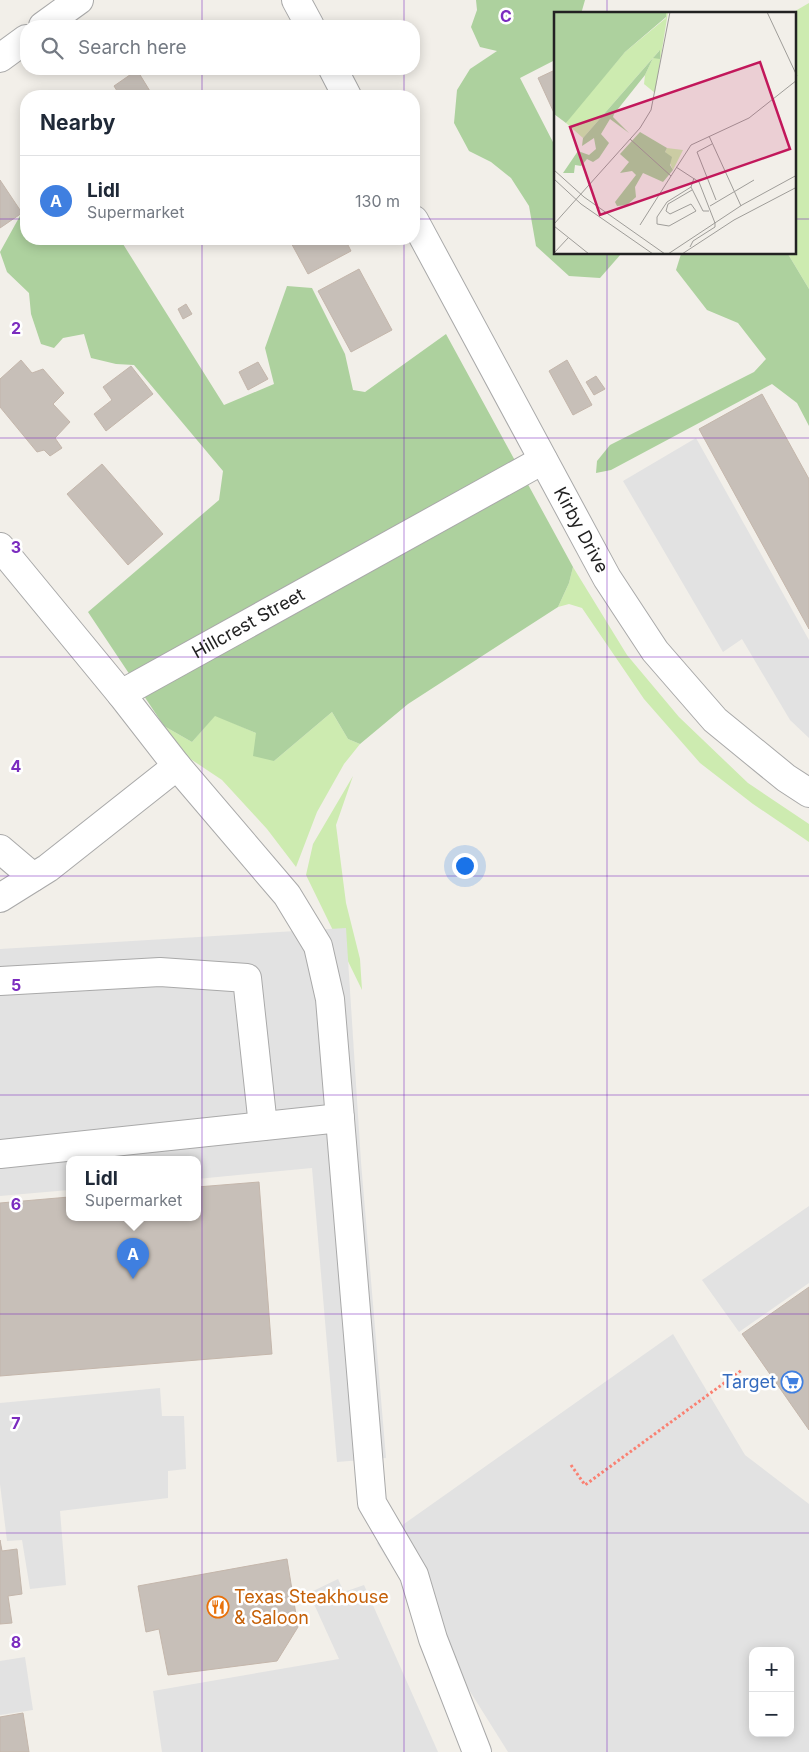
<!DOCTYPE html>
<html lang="en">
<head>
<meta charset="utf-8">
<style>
	body { margin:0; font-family:Inter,sans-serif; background:#f2f2f3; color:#1f2937 }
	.controls { position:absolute; right:15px; bottom:15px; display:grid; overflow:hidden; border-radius:10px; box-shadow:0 2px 12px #0003 }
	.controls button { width:45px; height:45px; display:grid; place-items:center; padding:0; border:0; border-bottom:1px solid #e0e1e3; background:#fff; color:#1f2937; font:25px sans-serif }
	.you { position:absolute; left:464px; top:865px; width:18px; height:18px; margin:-12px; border:4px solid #fff; border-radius:50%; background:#1a73e8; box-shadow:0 0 0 8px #1a73e833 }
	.badge { display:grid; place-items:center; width:32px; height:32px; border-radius:50%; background:#2563eb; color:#fff; font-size:16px; font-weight:700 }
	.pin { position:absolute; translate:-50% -41px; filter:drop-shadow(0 1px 2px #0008) }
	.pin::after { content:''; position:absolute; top:26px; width:18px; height:15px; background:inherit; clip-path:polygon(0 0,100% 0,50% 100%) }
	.popup { position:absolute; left:66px; top:1156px; width:135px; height:65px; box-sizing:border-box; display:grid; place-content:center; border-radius:10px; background:#fff; filter:drop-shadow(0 1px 4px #0005); font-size:16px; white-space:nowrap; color:#747a83 }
	.popup b { font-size:19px; color:#1f2937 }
	.popup::after { content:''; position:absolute; left:50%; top:100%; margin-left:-10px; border:10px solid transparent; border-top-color:#fff }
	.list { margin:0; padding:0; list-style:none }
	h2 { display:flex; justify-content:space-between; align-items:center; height:65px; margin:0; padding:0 20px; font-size:21px }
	h2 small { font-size:16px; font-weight:400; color:#747a83 }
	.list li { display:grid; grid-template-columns:32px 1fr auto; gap:15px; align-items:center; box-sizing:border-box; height:90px; padding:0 20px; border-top:1px solid #e0e1e3 }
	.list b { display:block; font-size:19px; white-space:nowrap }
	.list p { margin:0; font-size:16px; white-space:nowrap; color:#747a83 }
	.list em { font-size:16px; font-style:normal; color:#747a83 }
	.icon { flex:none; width:28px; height:28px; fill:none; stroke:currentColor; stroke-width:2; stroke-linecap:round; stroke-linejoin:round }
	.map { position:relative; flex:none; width:809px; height:1752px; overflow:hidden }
	.search { position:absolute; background:#fff; box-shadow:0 2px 12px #0003; left:20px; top:20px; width:400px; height:55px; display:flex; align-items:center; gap:12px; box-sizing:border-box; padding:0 18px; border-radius:20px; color:#747a83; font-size:19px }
	.panel { position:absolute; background:#fff; box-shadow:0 2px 12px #0003; left:20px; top:90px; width:400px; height:155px; border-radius:20px }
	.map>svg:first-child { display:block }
</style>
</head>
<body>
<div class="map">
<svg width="809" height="1752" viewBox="0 0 809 1752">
	<rect width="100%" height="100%" fill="#f2efe9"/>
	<path fill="#cdebb0" d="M809 3V289L788 254H795V14H790Z
		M573 567 627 655 679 717 748 783 809 824V842L753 804 700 763 644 699 582 608 569 604 558 607 569 583Z
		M332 712 348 739 360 744 344 764 317 812 296 867 267 829 222 780 183 754 164 726 192 742 215 715 256 733 274 761Z
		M353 776 336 825 346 903 360 959 362 990 306 875 313 844Z"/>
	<path fill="#add19e" d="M476 0H585L581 14H555V60L520 78 555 146V254H621L600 278 569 276 536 246 529 206 511 178 491 162 469 151 454 123 457 90 470 69 497 51 480 47 471 27 477 10Z
		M26 205V239H118L123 244 224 405 274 384 265 348 287 286 312 288 345 354 353 390 365 392 446 334 573 567 569 583 558 607 408 704 360 744 348 739 332 712 274 761 253 756 256 733 215 716 192 742 164 726 88 612 219 500 223 471 134 365 116 364 91 358 84 334 63 338 54 348 41 344 31 314 29 293 7 272 0 252Z
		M681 254H788L809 289V426L797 403 772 384 611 470 596 473 597 461 610 445 754 372 766 359 738 323 707 310 676 270Z"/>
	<path fill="#e2e2e2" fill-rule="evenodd" d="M696 438 809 640V738L790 720 742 639 723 652 623 481Z
		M346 928 361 1162 386 1458 337 1462 312 1168 197 1179V1160H69V1190L0 1196V949Z
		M809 1206V1283L739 1332 702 1280Z
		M673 1334 745 1455 809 1504V1752H508L377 1543ZM753 1651H790V1733H753Z
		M160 1388 162 1416H184L186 1469 168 1471V1498L60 1511 66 1585 30 1589 22 1540 7 1541 0 1484V1403Z
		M338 1579 344 1592 364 1585 438 1752H162L153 1691 339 1659 309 1593Z
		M25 1657 33 1710 0 1715V1661Z"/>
	<path fill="#c7bfb8" stroke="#c4b6ab" d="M137 70 153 96H115L119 94 114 86Z
		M555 70V115L538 78Z
		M0 180 22 213 0 228Z
		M289 239H345L351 251 308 274Z
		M359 269 392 330 351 352 318 291Z
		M186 304 192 314 183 319 178 309Z
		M21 360 32 373 43 369 64 393 53 404 70 422 55 438 62 448 50 456 44 450 37 452 0 407V379Z
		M567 360 592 405 573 415 549 371Z
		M258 362 268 379 248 390 239 372Z
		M131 366 153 394 106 431 94 414 112 400 103 387Z
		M596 376 605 389 594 395 586 382Z
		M762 394 809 479V629L699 429Z
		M102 464 163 534 128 565 67 494Z
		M259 1182 272 1354 0 1376V1203L69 1197V1218H197V1187Z
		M809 1287V1430L742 1334Z
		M0 1540 2 1551 17 1549 22 1594 8 1596 12 1623 0 1624Z
		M287 1559 298 1627 277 1661 168 1675 159 1629 146 1632 138 1586Z
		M23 1713 29 1752H0V1717Z"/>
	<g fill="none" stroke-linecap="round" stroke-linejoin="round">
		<g stroke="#a9a9a9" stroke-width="30">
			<g id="minor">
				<path d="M296 0 310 26"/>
				<path d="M43 26 79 0"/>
				<path d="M0 58 26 39"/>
				<path d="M333 69 347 96"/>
				<path id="s1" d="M414 220 607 578 655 651 715 720 786 778 809 793"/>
				<path id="s2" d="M0 547 121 694 543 460"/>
				<path d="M121 694 177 766 287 895 318 946 330 999 372 1503 414 1575 433 1639 477 1752"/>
				<path d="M0 849 33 877"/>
				<path d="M0 898 48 868 177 766"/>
				<path d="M0 981 160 972 247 978 263 1126"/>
				<path d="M0 1154 340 1118"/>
			</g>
		</g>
		<path stroke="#fa8072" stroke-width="3" stroke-dasharray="2.5 2.5" stroke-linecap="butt" d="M571 1465 585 1485 742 1370"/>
		<use href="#minor" stroke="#fff" stroke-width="28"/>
	</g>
	<path fill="none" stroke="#7b2cbf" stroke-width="1" stroke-opacity="0.55" d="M202 0V26M404 0V26M607 0V14M202 69V96M404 69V96M0 219H26M414 219H555M795 219H809M202 239V1752M404 239V1752M607 254V1752M0 438H809M0 657H809M0 876H809M0 1095H809M0 1314H809M0 1533H809"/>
	<defs>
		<g id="supermarket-ring" transform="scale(1.125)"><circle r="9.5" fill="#fff" stroke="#3f7fe0" stroke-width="1.5"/><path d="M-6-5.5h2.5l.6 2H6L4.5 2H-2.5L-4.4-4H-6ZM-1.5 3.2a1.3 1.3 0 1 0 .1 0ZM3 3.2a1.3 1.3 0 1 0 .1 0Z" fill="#3f7fe0"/></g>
		<g id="restaurant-ring" transform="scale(1.125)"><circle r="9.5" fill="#fff" stroke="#e8710a" stroke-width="1.5"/><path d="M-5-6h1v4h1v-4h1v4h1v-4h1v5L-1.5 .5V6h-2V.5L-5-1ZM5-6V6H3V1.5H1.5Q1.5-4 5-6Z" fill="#e8710a"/></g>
	</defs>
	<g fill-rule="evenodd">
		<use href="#supermarket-ring" x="792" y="1382"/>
		<use href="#restaurant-ring" x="218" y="1607"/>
	</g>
	<g text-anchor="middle" stroke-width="5" stroke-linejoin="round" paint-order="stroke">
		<g font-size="18" fill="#222" stroke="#fff">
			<text dy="6" stroke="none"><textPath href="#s1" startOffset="352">Kirby Drive</textPath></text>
			<text dy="6" stroke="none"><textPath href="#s2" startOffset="336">Hillcrest Street</textPath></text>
		</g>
		<g font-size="18" fill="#366cbe" stroke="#fff" text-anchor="end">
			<text x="776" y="1388">Target</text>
		</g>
		<g font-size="18" fill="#c56008" stroke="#fff" text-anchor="start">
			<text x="234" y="1603">Texas Steakhouse<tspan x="234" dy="21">&amp; Saloon</tspan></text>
		</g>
	</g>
	<g transform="translate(554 12)">
		<rect width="242" height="242" fill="#f2efe9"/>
		<path d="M112 0H114L101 81 90 72 91 63 99 46 102 44 106 47 105 39 29 126 12 111 18 102 71 40 112 6ZM113 136 129 138 119 158 111 140Z" fill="#cdebb0"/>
		<path d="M0 0H112V5L71 40 12 111 0 102ZM106 38V47L99 46 91 63 60 102 59 105 75 121 56 107 47 122 55 131 45 146 39 150 33 147 27 154 21 153 20 161H9L24 139 35 143 42 137 40 126 28 134 29 126ZM86 120 113 136 111 140 118 145 116 153 119 158 109 170 89 161 81 175 82 185 73 193 63 194 61 190 82 163 78 159 66 161 75 150 66 142Z" fill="#add19e"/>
		<path fill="none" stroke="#9f9d99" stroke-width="1" d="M213 0 243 64M155 124 187 194M76 127 117 164 86 213M158 132 143 140 162 188M122 155 145 170 161 211M0 158 30 185 111 242M117 164 137 133 195 106 243 68M140 166 137 175 149 199H155M0 167 27 192 99 242M137 175 113 190 103 205V212L115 214 142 199 137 192 116 202 112 199 114 192 138 178M156 194 200 168M0 212 86 116 97 98 116 0M0 214 35 242M136 235 139 229 161 215V210M0 241 14 226M114 242 188 193 243 163M128 242 180 208 243 175"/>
		<path fill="#c2185b" fill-opacity="0.15" stroke="#c2185b" stroke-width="2.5" d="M206 50 236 137 46 203 16 115Z"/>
		<rect width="242" height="242" fill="none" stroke="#222" stroke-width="2.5"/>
	</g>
	<g font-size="16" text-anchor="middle" font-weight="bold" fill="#7b2cbf" stroke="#fff" stroke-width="5" stroke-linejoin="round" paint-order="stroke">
		<text x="506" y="22">C</text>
		<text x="16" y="334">2</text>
		<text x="16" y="553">3</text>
		<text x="16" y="772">4</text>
		<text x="16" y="991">5</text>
		<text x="16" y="1210">6</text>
		<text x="16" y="1429">7</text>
		<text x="16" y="1648">8</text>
	</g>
</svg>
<div class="controls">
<button>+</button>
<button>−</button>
</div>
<div class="you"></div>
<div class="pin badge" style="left:133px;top:1279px;background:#3f7fe0">A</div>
<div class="popup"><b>Lidl</b>Supermarket</div>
<div class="search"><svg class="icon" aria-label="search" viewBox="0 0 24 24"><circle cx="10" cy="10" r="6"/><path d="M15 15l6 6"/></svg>Search here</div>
<section class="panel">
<h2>Nearby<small></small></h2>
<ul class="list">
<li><span class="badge" style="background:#3f7fe0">A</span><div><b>Lidl</b><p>Supermarket</p></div><em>130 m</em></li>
</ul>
</section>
</div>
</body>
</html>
